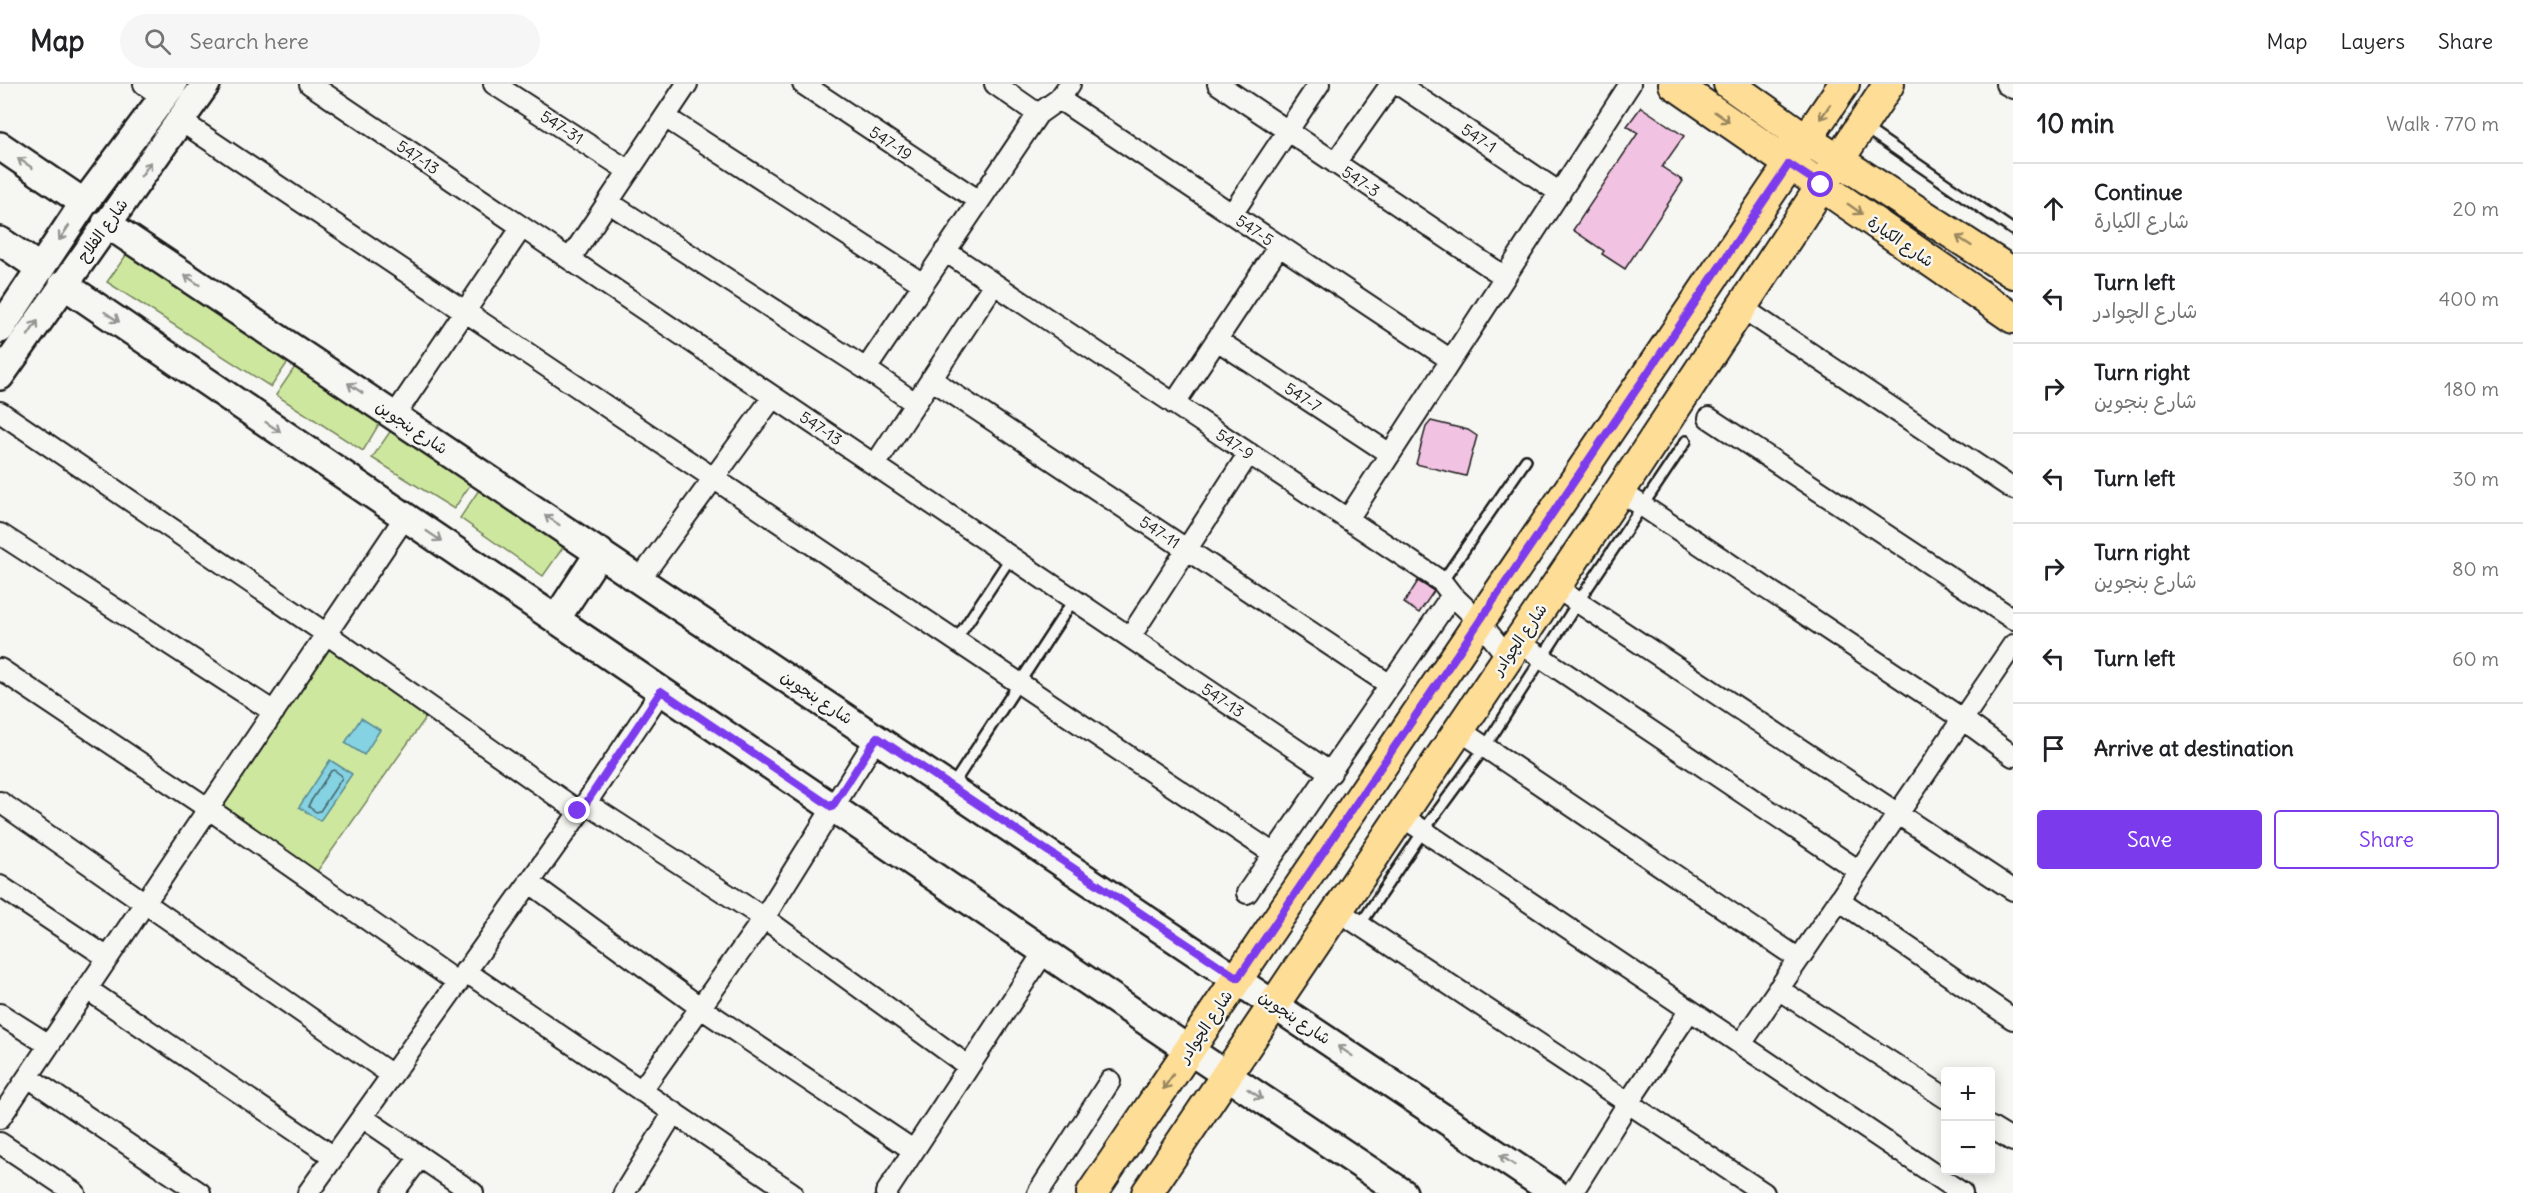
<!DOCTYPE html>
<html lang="en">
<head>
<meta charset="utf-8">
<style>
	body { margin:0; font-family:Delius,"Playpen Sans Arabic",sans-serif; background:#f6f6f6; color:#202124 }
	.controls { position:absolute; right:18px; bottom:18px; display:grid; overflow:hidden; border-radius:6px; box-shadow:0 3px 15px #0003 }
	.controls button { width:54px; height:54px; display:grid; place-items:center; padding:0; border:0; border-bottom:2px solid #e0e0e0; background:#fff; color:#202124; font:30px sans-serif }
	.stop { position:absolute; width:18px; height:18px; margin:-14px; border:4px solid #7c3aed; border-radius:50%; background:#fff }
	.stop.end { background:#7c3aed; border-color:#fff; box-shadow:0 2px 6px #0008 }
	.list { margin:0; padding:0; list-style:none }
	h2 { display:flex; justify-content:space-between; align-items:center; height:78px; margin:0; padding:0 24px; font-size:26px }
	h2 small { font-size:20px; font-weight:400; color:#757577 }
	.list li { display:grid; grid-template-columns:39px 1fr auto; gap:18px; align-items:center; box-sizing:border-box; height:90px; padding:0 24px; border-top:2px solid #e0e0e0 }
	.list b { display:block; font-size:22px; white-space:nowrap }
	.list p { margin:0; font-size:20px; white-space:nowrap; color:#757577 }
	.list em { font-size:20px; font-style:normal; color:#757577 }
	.actions { display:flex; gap:12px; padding:18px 24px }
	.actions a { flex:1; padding:14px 0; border:2px solid #7c3aed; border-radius:6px; text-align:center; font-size:21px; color:#7c3aed }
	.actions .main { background:#7c3aed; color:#fff }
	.icon { flex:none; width:33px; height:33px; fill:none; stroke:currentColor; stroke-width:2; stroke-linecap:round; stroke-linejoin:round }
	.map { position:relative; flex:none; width:2013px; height:1109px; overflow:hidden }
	header { display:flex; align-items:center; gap:36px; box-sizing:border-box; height:84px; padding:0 30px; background:#fff; border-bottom:2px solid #e0e0e0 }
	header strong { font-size:28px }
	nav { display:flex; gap:33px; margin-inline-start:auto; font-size:21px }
	.search { width:420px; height:54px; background:#f6f6f6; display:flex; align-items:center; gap:15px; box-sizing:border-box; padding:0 21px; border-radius:33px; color:#757577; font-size:22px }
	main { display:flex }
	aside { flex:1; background:#fff }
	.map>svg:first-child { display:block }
</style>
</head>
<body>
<header>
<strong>Map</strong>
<div class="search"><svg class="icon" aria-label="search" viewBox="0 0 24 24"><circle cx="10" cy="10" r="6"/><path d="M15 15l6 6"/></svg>Search here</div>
<nav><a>Map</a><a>Layers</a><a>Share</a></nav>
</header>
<main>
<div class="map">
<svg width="2013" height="1109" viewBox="0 0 2013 1109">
	<rect width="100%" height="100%" fill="#f6f6f2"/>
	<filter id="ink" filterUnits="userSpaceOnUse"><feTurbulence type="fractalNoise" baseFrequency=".0167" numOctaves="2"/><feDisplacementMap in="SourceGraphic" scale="12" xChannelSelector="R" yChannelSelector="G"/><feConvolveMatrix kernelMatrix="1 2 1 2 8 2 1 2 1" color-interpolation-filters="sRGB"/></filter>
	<g filter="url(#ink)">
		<path fill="#cde89e" stroke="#74825d" stroke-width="1.5" d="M134 160 294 269 271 303 107 198Z
			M301 274 385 330 363 367 276 311Z
			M396 339 476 392 454 425 372 374Z
			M485 397 569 455 543 492 460 434Z
			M328 551 432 625 311 796 209 725Z"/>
		<path fill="#84d2e2" stroke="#5a8993" stroke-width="1.5" d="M361 634 380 646 364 671 345 659Z
			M330 676 352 690 320 737 299 723Z"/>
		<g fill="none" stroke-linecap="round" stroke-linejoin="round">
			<path stroke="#46656b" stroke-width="1.5" d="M334 686 341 691 342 694 320 727 316 728 309 723V720L331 687Z"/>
		</g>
		<path fill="#f2c2e3" stroke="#1c1c1c" stroke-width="1.5" d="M1641 23 1684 52 1662 83 1683 97 1625 185 1602 170 1604 167 1573 146 1638 49 1627 42Z
			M1431 337 1468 346 1477 352 1466 392 1416 380 1426 343Z
			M1418 497 1434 507 1419 529 1404 519Z"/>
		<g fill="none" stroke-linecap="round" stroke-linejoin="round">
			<g stroke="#1c1c1c" stroke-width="14">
				<path id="lane" d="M1865 44 2013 146
					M1442 498 1526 376
					M956 556 1011 473
					M952 702 1074 515
					M1360 841 1424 746 1485 663 1578 518 1686 357"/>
			</g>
			<g stroke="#1c1c1c" stroke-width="24">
				<path id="street" d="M144 0 164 14
					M310 0 1331 689
					M494 0 629 87
					M803 0 979 117
					M995 0 1038 30
					M1218 0 1505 193
					M1398 0 1560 109
					M2006 0 2013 4
					M1059 15 1451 276
					M665 33 923 200
					M181 37 1274 770
					M1335 79 1391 0
					M608 118 866 285 915 319
					M1232 130 1319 0
					M945 167 1442 498 1452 511 1479 537 1507 572
					M570 175 687 0
					M1741 223 2013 405
					M1217 256 1390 370
					M866 285 1038 30 1059 15 1070 0
					M931 295 1390 601
					M1174 320 1279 162
					M0 328 328 551 578 727
					M395 331 522 143
					M1709 334 2013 535
					M875 381 994 200
					M1620 407 1961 634 2013 672
					M1348 435 1630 0
					M0 450 274 628
					M640 495 773 313
					M1555 503 2013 806
					M1130 553 1249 369
					M1517 557 1859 787
					M0 585 209 725 458 899
					M1458 645 1799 875
					M0 718 392 991
					M586 719 764 834 968 982
					M1400 731 1962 1109
					M529 798 701 924 913 1066
					M0 802 108 874
					M1247 809 1452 511
					M1839 816 2013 935
					M1337 826 1764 1109
					M465 887 792 1109
					M87 905 334 1073
					M1778 905 1946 1014
					M0 930 49 961
					M1741 960 2013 561
					M28 993 200 1109
					M641 1007 764 834 877 653
					M362 1033 473 1109
					M0 1034 405 433
					M1990 1043 2013 1057
					M0 1059 75 1109
					M308 1109 586 719 661 607
					M393 1109 420 1073
					M624 1109 674 1028
					M886 1109 1044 868
					M1038 1109 1110 997
					M1572 1109 1628 1019 1690 926"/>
			</g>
			<g stroke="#1c1c1c" stroke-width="32">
				<path id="secondary" d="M0 62 84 119
					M106 139 1555 1109
					M0 157 40 184
					M63 200 1189 966 1403 1109
					M0 245 84 119 173 0
					M0 292 206 0
					M556 535 600 468"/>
			</g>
			<g stroke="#1c1c1c" stroke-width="34">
				<path id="primary" d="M1674 0 2013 234
					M1729 0 1806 55 2013 189
					M1092 1109 1844 0
					M1147 1109 1620 407 1889 0"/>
			</g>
			<use href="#lane" stroke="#f6f6f2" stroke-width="9"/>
			<use href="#street" stroke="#f6f6f2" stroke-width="20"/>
			<use href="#secondary" stroke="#f6f6f2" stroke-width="27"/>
			<use href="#primary" stroke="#fedd96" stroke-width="30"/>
		</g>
		<defs><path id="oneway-shaft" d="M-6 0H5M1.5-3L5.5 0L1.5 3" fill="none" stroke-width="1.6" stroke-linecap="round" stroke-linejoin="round" transform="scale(1.5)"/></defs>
		<g stroke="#98865f">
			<use href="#oneway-shaft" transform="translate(1825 28) rotate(124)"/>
			<use href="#oneway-shaft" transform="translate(1722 33) rotate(35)"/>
			<use href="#oneway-shaft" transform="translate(1855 125) rotate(35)"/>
			<use href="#oneway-shaft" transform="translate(1964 157) rotate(-147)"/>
			<use href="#oneway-shaft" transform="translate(1168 998) rotate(124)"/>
		</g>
		<g stroke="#949492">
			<use href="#oneway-shaft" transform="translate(25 79) rotate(-146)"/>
			<use href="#oneway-shaft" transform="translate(146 85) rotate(-54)"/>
			<use href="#oneway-shaft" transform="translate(64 149) rotate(124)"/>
			<use href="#oneway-shaft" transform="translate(192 196) rotate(-146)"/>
			<use href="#oneway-shaft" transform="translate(112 233) rotate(34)"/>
			<use href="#oneway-shaft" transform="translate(33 244) rotate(-56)"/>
			<use href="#oneway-shaft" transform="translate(355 304) rotate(-146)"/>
			<use href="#oneway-shaft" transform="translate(273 343) rotate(34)"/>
			<use href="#oneway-shaft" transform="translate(552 436) rotate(-146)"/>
			<use href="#oneway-shaft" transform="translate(434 452) rotate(34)"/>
			<use href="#oneway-shaft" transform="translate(1345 967) rotate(-146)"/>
			<use href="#oneway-shaft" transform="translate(1255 1010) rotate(34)"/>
			<use href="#oneway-shaft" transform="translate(1507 1076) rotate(-146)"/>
		</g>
	</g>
	<g fill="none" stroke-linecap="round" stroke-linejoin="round" filter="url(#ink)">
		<path stroke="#7c3aed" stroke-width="8" d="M578 727 586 719 661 607 832 723 877 653 1238 894 1789 80 1821 101"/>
	</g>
	<g text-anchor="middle" stroke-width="5" stroke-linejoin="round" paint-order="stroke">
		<g font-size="16" fill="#1c1c1c" stroke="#f6f6f2">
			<text transform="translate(562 43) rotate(33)" y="6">547-31</text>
			<text transform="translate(1479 54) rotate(34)" y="6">547-1</text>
			<text transform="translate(891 59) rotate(34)" y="6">547-19</text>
			<text transform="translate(418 73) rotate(34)" y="6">547-13</text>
			<text transform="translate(1361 97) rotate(34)" y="6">547-3</text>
			<text transform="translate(102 146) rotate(-54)" y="6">شارع الفلاح</text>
			<text transform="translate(1255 146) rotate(34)" y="6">547-5</text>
			<text transform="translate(1901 157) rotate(35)" y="6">شارع الكيارة</text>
			<text transform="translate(1303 313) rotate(33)" y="6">547-7</text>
			<text transform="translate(412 343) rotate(34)" y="6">شارع بنجوين</text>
			<text transform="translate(821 344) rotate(34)" y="6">547-13</text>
			<text transform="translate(1235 360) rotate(34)" y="6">547-9</text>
			<text transform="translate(1160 448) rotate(34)" y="6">547-11</text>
			<text transform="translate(1519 555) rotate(-55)" y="6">شارع الچوادر</text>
			<text transform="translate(817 613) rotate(34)" y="6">شارع بنجوين</text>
			<text transform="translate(1223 616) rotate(34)" y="6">547-13</text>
			<text transform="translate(1295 933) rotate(34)" y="6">شارع بنجوين</text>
			<text transform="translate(1205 942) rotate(-56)" y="6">شارع الچوادر</text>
		</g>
	</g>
</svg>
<div class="controls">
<button>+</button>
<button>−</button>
</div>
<div class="stop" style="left:1821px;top:101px"></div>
<div class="stop end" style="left:578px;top:727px"></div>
</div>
<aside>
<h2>10 min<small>Walk · 770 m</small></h2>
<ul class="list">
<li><svg class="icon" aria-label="ahead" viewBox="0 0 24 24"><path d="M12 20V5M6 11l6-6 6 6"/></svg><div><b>Continue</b><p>شارع الكيارة</p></div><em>20 m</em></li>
<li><svg class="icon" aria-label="left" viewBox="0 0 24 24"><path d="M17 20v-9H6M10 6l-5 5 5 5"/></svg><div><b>Turn left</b><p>شارع الچوادر</p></div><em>400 m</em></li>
<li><svg class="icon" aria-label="right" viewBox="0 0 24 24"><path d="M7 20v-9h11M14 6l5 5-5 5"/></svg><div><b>Turn right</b><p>شارع بنجوين</p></div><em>180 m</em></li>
<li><svg class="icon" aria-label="left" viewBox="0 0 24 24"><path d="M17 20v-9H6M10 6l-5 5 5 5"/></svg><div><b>Turn left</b></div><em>30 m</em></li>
<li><svg class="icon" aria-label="right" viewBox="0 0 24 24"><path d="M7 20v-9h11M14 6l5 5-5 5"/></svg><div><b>Turn right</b><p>شارع بنجوين</p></div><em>80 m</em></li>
<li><svg class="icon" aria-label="left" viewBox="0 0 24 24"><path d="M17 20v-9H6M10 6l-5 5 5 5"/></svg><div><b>Turn left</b></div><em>60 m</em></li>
<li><svg class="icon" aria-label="arrive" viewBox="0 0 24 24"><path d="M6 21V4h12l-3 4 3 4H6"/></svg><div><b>Arrive at destination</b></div></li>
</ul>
<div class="actions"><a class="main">Save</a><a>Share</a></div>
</aside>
</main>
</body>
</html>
